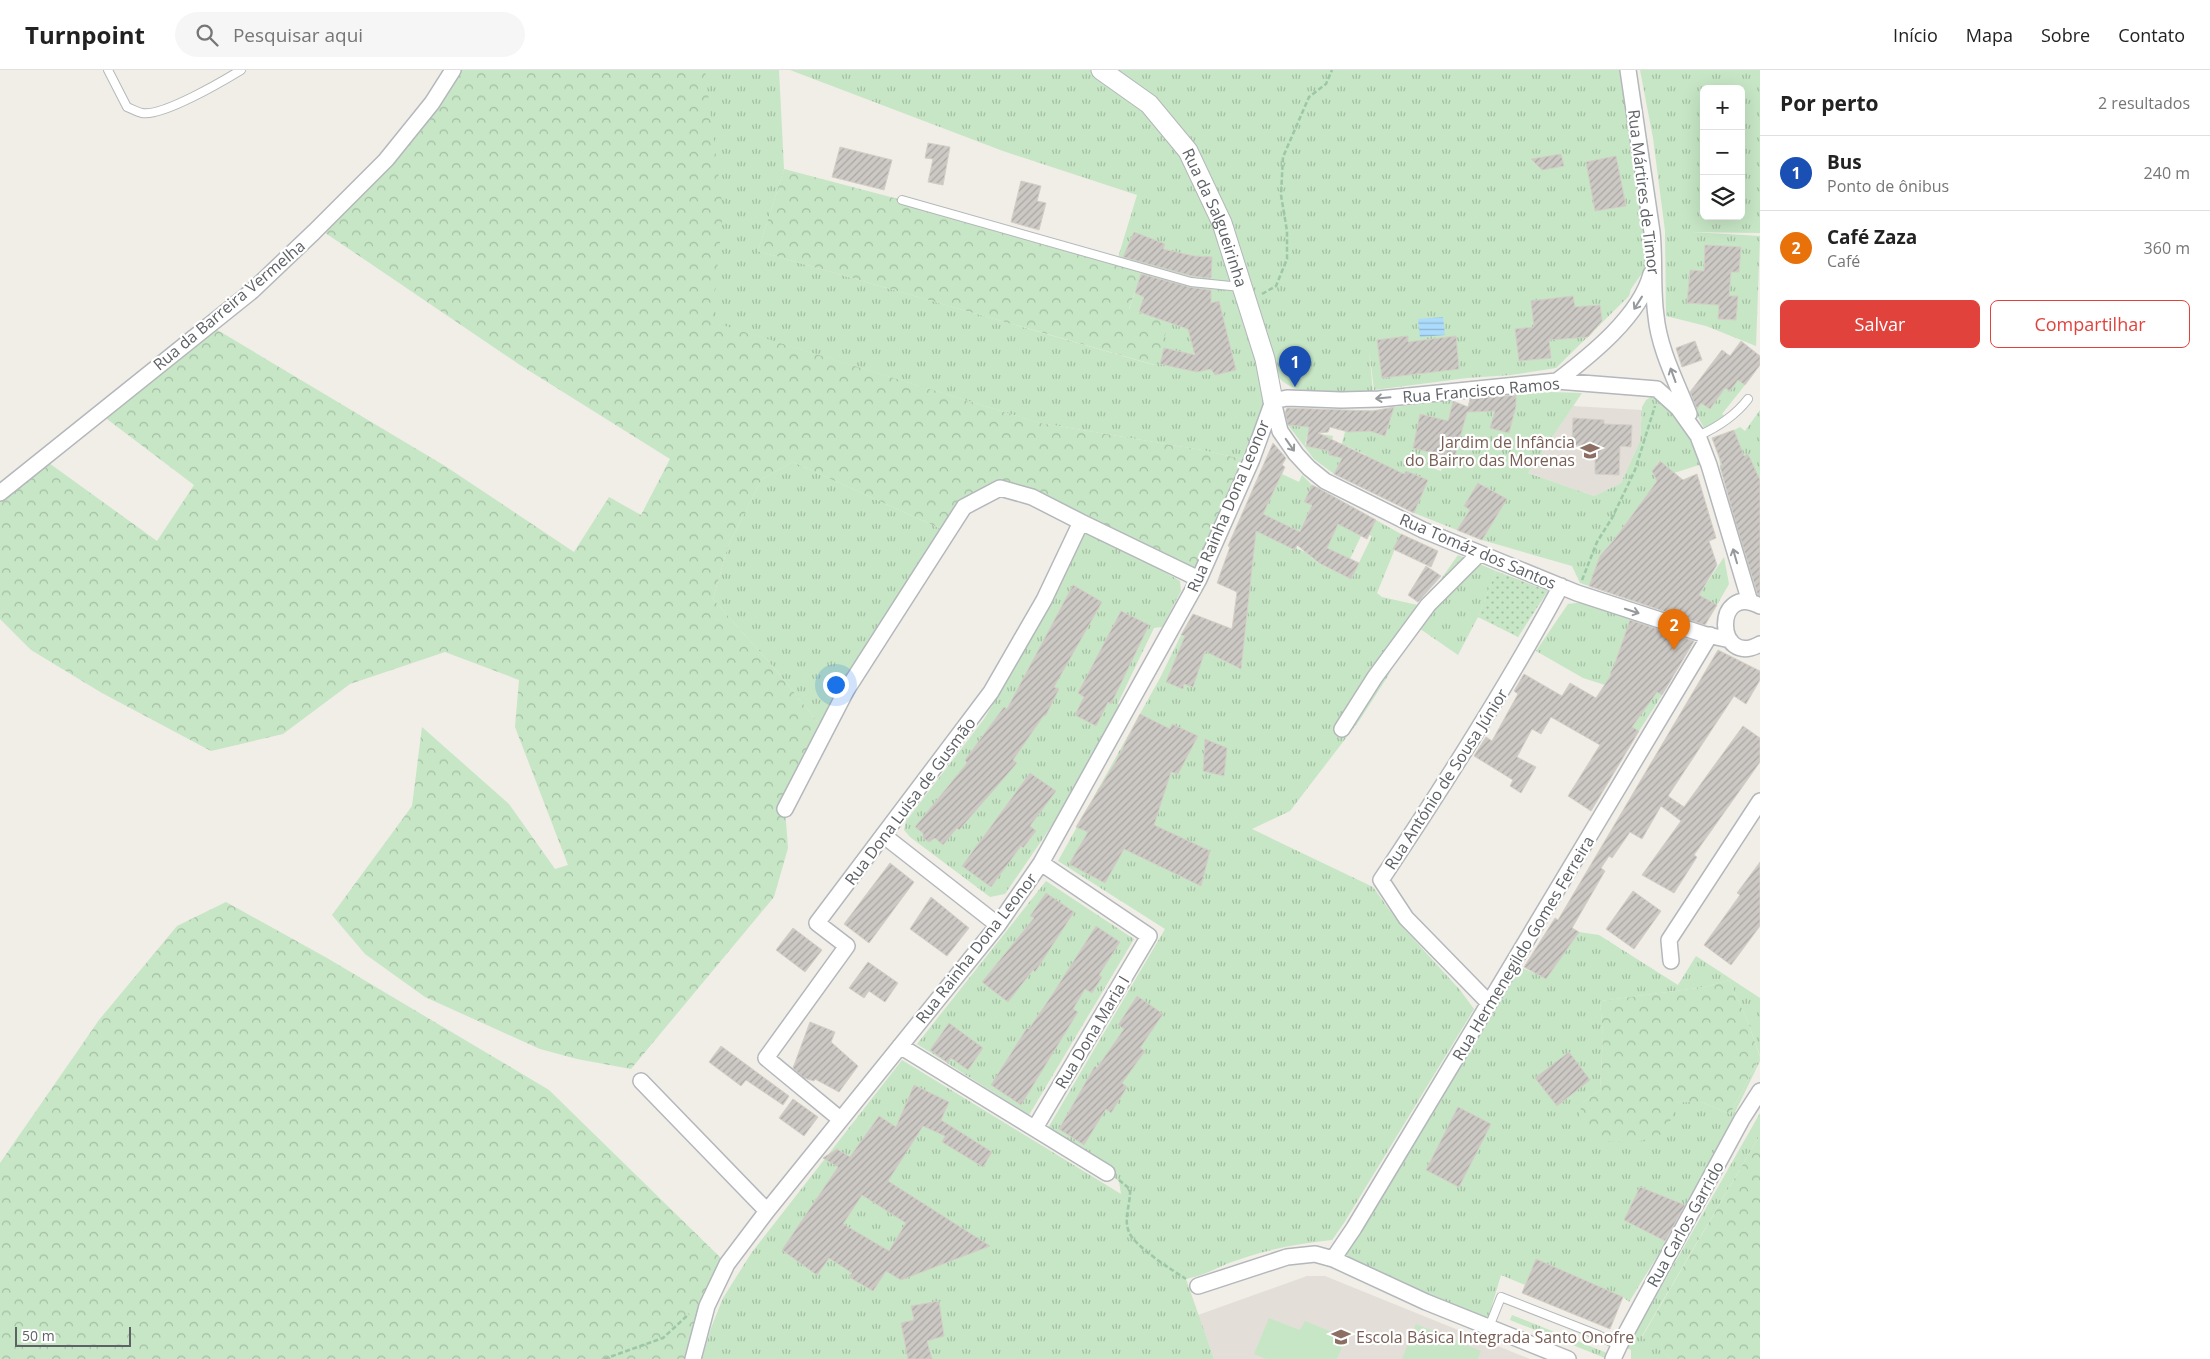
<!DOCTYPE html>
<html lang="pt">
<head>
<meta charset="utf-8">
<style>
	body { margin:0; font-family:"Open Sans",sans-serif; background:#f6f6f6; color:#222 }
	.controls { position:absolute; right:15px; top:15px; display:grid; overflow:hidden; border-radius:8px; box-shadow:0 5px 20px #0002 }
	.controls button { width:45px; height:45px; display:grid; place-items:center; padding:0; border:0; border-bottom:1px solid #e0e0e0; background:#fff; color:#222; font:25px sans-serif }
	.scale { position:absolute; left:15px; bottom:12px; width:116px; box-sizing:border-box; padding-left:5px; border:2px solid #5e6266; border-top:0; font-size:14px; line-height:18px; white-space:nowrap; color:#5e6266; -webkit-text-stroke:4px #fff; paint-order:stroke }
	.you { position:absolute; left:835px; top:614px; width:18px; height:18px; margin:-12px; border:4px solid #fff; border-radius:50%; background:#1a73e8; box-shadow:0 0 0 8px #1a73e833 }
	.badge { display:grid; place-items:center; width:32px; height:32px; border-radius:50%; background:#e1433c; color:#fff; font-size:16px; font-weight:700 }
	.pin { position:absolute; translate:-50% -41px; filter:drop-shadow(0 1px 2px #0008) }
	.pin::after { content:''; position:absolute; top:26px; width:18px; height:15px; background:inherit; clip-path:polygon(0 0,100% 0,50% 100%) }
	.list { margin:0; padding:0; list-style:none }
	h2 { display:flex; justify-content:space-between; align-items:center; height:65px; margin:0; padding:0 20px; font-size:21px }
	h2 small { font-size:16px; font-weight:400; color:#767676 }
	.list li { display:grid; grid-template-columns:32px 1fr auto; gap:15px; align-items:center; box-sizing:border-box; height:75px; padding:0 20px; border-top:1px solid #e0e0e0 }
	.list b { display:block; font-size:19px; white-space:nowrap }
	.list p { margin:0; font-size:16px; white-space:nowrap; color:#767676 }
	.list em { font-size:16px; font-style:normal; color:#767676 }
	.actions { display:flex; gap:10px; padding:15px 20px }
	.actions a { flex:1; padding:11px 0; border:1px solid #e1433c; border-radius:8px; text-align:center; font-size:18px; color:#e1433c }
	.actions .main { background:#e1433c; color:#fff }
	.icon { flex:none; width:28px; height:28px; fill:none; stroke:currentColor; stroke-width:2; stroke-linecap:round; stroke-linejoin:round }
	.map { position:relative; flex:none; width:1760px; height:1289px; overflow:hidden }
	header { display:flex; align-items:center; gap:30px; box-sizing:border-box; height:70px; padding:0 25px; background:#fff; border-bottom:1px solid #e0e0e0 }
	header strong { font-size:24px }
	nav { display:flex; gap:28px; margin-inline-start:auto; font-size:18px }
	.search { width:350px; height:45px; background:#f6f6f6; display:flex; align-items:center; gap:12px; box-sizing:border-box; padding:0 18px; border-radius:28px; color:#767676; font-size:19px }
	main { display:flex }
	aside { flex:1; background:#fff }
	.map>svg:first-child { display:block }
</style>
</head>
<body>
<header>
<strong>Turnpoint</strong>
<div class="search"><svg class="icon" aria-label="search" viewBox="0 0 24 24"><circle cx="10" cy="10" r="6"/><path d="M15 15l6 6"/></svg>Pesquisar aqui</div>
<nav><a>Início</a><a>Mapa</a><a>Sobre</a><a>Contato</a></nav>
</header>
<main>
<div class="map">
<svg width="1760" height="1289" viewBox="0 0 1760 1289">
	<defs>
		<pattern id="grass-tufts" width="24" height="20" patternUnits="userSpaceOnUse" patternTransform="scale(1.25)"><rect width="24" height="20" fill="#c6e6c5"/><path d="M3 7l-1-3M5 7V3M7 7l1-3M15 17l-1-3M17 17v-4M19 17l1-3" fill="none" stroke="#a4bea4"/></pattern>
		<pattern id="forest-crowns" width="20" height="18" patternUnits="userSpaceOnUse" patternTransform="scale(1.25)"><rect width="20" height="18" fill="#c6e6c5"/><path d="M2 6a3 3 0 1 1 6 0M12 15a3 3 0 1 1 6 0" fill="none" stroke="#a4bea4"/></pattern>
		<pattern id="park-dots" width="8" height="8" patternUnits="userSpaceOnUse" patternTransform="scale(1.25)"><rect width="8" height="8" fill="#c6e6c5"/><path d="M2 2h.1M6 6h.1" fill="none" stroke="#a4bea4" stroke-width="1.8" stroke-linecap="round"/></pattern>
		<pattern id="water-rules" width="6" height="5" patternUnits="userSpaceOnUse" patternTransform="scale(1.25)"><rect width="6" height="5" fill="#acdbfb"/><path d="M0 2.5h6" fill="none" stroke="#8fb5cf"/></pattern>
		<pattern id="building-hatch" width="6" height="6" patternUnits="userSpaceOnUse" patternTransform="scale(1.25)"><rect width="6" height="6" fill="#ccc8c4"/><path d="M-1 1l2-2M0 6l6-6M5 7l2-2" fill="none" stroke="#a9a6a3"/></pattern>
	</defs>
	<rect width="100%" height="100%" fill="#f0eee7"/>
	<path fill="#e3dfd8" d="M1573 336 1642 340 1640 371 1621 413 1594 426 1528 403Z
		M1307 1206H1325L1530 1289H1214L1198 1245Z"/>
	<path fill="url(#grass-tufts)" fill-rule="evenodd" d="M705 0H779L784 99 758 181 1154 295 1129 240 1143 199 1117 191 1137 125 1003 81 790 0H1619L1645 156 1649 193 1631 219 1629 226 1556 298 1511 305 1467 308 1374 320 1369 279 1373 323C1346 324 1293 329 1277 305L1268 321 1247 390 1202 380 1040 353 711 252Z
		M1640 0H1760V163L1691 162 1760 166 1756 276 1706 256 1666 246 1665 161 1653 68ZM1704 19H1741V146H1704ZM1706 175 1741 177 1739 202H1731L1729 226H1738L1736 250 1718 249 1719 235 1687 233 1690 200 1704 201Z
		M1715 310 1729 321 1738 310 1745 315 1722 344 1729 349 1706 362 1695 341Z
		M1549 322 1582 323 1528 403 1594 426 1621 413 1640 371 1642 337 1646 330 1651 327H1659L1684 351 1702 394 1674 403 1659 391 1652 401 1657 411 1614 470 1600 486 1589 516 1580 513 1572 496 1482 470 1507 429 1479 413 1464 436 1470 440 1457 460 1414 443 1428 410 1406 401 1393 432 1354 413 1366 385 1347 376 1334 404 1314 389 1288 355 1309 357 1305 375 1319 379 1321 364 1333 366 1329 384 1338 387 1345 362 1360 361 1362 341 1381 340 1385 366 1394 337 1453 330 1435 399 1441 401 1446 383 1455 386 1467 342 1494 339 1495 343 1508 363 1516 336V325Z
		M1760 340V448L1748 384 1720 396 1719 386 1741 378 1734 360 1740 357 1745 361Z
		M793 392 948 462 825 661 775 599 713 529 728 476 762 409Z
		M1282 404 1299 412 1302 405 1312 415 1304 432 1312 435 1295 480 1296 478 1305 482 1318 493 1351 509 1372 466 1369 465 1376 450 1401 464 1377 523 1382 527 1422 536 1458 485 1496 501 1478 547 1458 585 1413 554 1388 606 1359 651 1290 741 1252 759 1373 817 1398 852 1460 920 1474 939 1344 1153 1332 1170C1299 1173 1260 1181 1229 1193 1215 1199 1202 1206 1186 1209L1214 1289H702L711 1258 723 1228 752 1182 902 990 1121 1124 1119 1111 1107 1103 1110 1096 1048 1058 1165 859 1058 791 1160 608 1181 565 1225 585 1223 590 1238 598 1242 593 1256 461 1285 475 1263 444Z
		M1346 434 1361 466 1350 489 1317 474 1333 464Z
		M1083 455 1180 511 1181 521 1162 557 1154 558 1118 633 1120 638 1057 748 1005 824 990 827 910 767 904 760 906 751 984 649 1015 598Z
		M1724 487 1729 514 1717 535 1699 525Z
		M1583 532 1631 547 1614 596 1610 603 1611 605 1605 615 1583 608 1536 581 1568 534Z
		M1656 621 1662 625 1639 661 1622 651Z
		M1046 811 1134 869 1029 1045 917 974Z
		M1579 862 1599 865 1678 915 1696 886 1760 928V986L1748 952 1729 910 1705 917 1600 931 1603 965 1600 1020 1582 1033 1701 1032 1730 1044 1760 987V991L1724 1065 1686 1135 1640 1117 1624 1150 1666 1172 1629 1232 1623 1227 1536 1190 1525 1215 1501 1205 1492 1235 1489 1257 1333 1189 1513 894 1546 908Z
		M1760 1043V1065L1642 1266 1672 1289H1631V1280L1625 1277 1631 1270Z
		M1512 1245 1607 1283 1605 1288 1510 1250Z"/>
	<path fill="url(#forest-crowns)" d="M453 0H705L723 141 712 252 1040 353 1202 380 1247 390 1198 505 1000 418 964 437 948 462 793 392 762 409 728 476 713 529 775 599 825 661 785 739 788 778 774 827 631 999 577 989 540 979 425 927 365 884 332 845 412 736 422 657 509 734 555 799 568 795 515 657 519 610 445 582 350 614 283 664 211 681 102 623 31 580 0 549V423L42 388 157 471 194 415 99 343 209 255 445 396 574 482 609 427 641 445 670 389 520 295 318 158Z
		M784 99 902 130 1143 199 1129 239 1169 253 1155 295 758 181Z
		M226 832 327 888 549 1020 727 1194 693 1289H0V1093L99 950 177 856Z
		M1729 910 1748 952 1760 987 1730 1044 1701 1032H1677L1666 1063 1634 1073 1607 1071 1578 1052 1582 1033 1600 1020 1603 965 1600 931 1705 917Z
		M1760 1065V1289H1672L1642 1267Z"/>
	<path fill="url(#park-dots)" d="M1496 501 1548 521 1518 567 1478 547Z"/>
	<path fill="#c6e6c5" d="M1269 1248 1300 1260 1305 1251 1346 1268 1337 1289H1266L1254 1284Z
		M1416 1254 1481 1281 1478 1289H1402Z"/>
	<path fill="url(#water-rules)" d="M1443 247 1445 265 1420 267 1418 249Z"/>
	<path fill="url(#building-hatch)" stroke="#d4cfc6" fill-rule="evenodd" d="M928 73 950 77 943 115 928 112 933 89 925 88Z
		M840 77 892 90 884 120 832 107Z
		M1561 84 1564 96 1542 100 1531 89Z
		M1616 86 1626 136 1595 141 1586 92Z
		M1021 111 1041 116 1037 131 1046 133 1039 160 1011 152Z
		M1134 162 1165 174 1163 179 1194 186 1212 187 1211 208 1192 206 1123 187Z
		M1705 175 1741 177 1739 202H1731L1729 226H1738L1736 250 1718 249 1719 235 1687 233 1690 200 1704 201Z
		M1141 204 1190 217 1211 220V233L1219 231 1236 300 1215 305 1211 299 1197 302 1160 294 1164 278 1195 285 1188 259 1139 242 1144 227 1135 223Z
		M1573 226 1575 237 1600 235 1602 251 1588 267 1549 270 1551 288 1519 291 1515 259 1534 257 1531 231Z
		M1408 266V272L1456 266 1459 299 1382 308 1377 270Z
		M1695 271 1702 290 1682 297 1676 278Z
		M1741 271 1760 286V295L1745 315 1738 310 1730 321 1725 318 1710 339 1701 333 1697 339 1690 322 1722 280 1730 286Z
		M1516 325V336L1509 363 1490 358 1495 341 1467 342 1455 386 1446 383 1445 386 1413 378 1420 344 1448 351 1453 331 1468 337 1470 329Z
		M1394 337 1385 366 1370 361 1348 362 1330 357 1328 362 1318 363 1404 404 1406 401 1428 410 1414 443 1334 404 1342 388 1329 385V381L1306 376 1309 357 1288 355 1285 343 1287 338 1373 341Z
		M1573 348 1604 350V354L1632 355 1631 377 1620 376 1619 405 1595 404V389H1583V376L1572 375Z
		M1734 360 1744 386 1748 384 1760 410V526H1758L1734 447 1720 396 1722 395 1712 368Z
		M1273 373 1286 388 1282 395 1285 397 1263 444 1300 462 1312 435 1304 432 1312 415 1318 418 1376 450 1367 469 1338 454 1327 478 1359 493 1351 509 1319 493 1297 475 1295 480 1256 461 1241 599 1205 581 1193 617 1184 614 1183 619 1166 612 1185 566 1181 565 1193 544 1232 559 1237 522 1217 513 1230 477 1228 476Z
		M1660 391 1683 410 1697 404 1716 468 1709 471 1717 495 1699 525 1717 535 1705 555 1589 516 1600 486 1614 470 1657 411 1652 401Z
		M1478 413 1507 429 1482 470 1457 460 1470 440 1464 436Z
		M1401 464 1438 481 1431 497 1393 479Z
		M1426 496 1441 506 1418 532 1408 525Z
		M1073 515 1102 532 1054 617 1059 619 1046 645H1044L1013 690 1017 693 959 760 957 758 943 775 935 768 929 772 923 768V763L915 757 967 693 965 690 1004 637 1007 639Z
		M1121 541 1149 555 1111 634 1108 632 1096 656 1075 645 1084 627 1078 623Z
		M1630 550 1694 571 1662 625 1657 622 1632 657 1639 661 1591 741 1568 726 1600 675 1551 647 1541 664 1532 659 1517 687 1536 697 1521 723 1510 716 1513 710 1474 686 1486 667 1492 671 1518 624 1514 621 1524 604 1562 626 1570 613 1596 628 1611 605 1610 603 1614 596Z
		M1718 580 1760 601V610L1746 634 1734 626 1668 726 1684 737 1743 656 1760 668V692L1694 785 1697 787 1674 823 1642 805 1681 751 1661 736 1642 769 1630 762 1612 788 1609 786 1601 798 1605 801 1572 858 1579 862 1546 909 1524 897 1555 848 1558 850Z
		M1140 644 1170 659 1172 654 1198 666 1178 704 1171 702 1154 755 1210 781 1201 816 1124 779 1105 813 1069 794 1088 762 1076 757 1116 691Z
		M1205 669 1227 678 1224 706 1203 701Z
		M1030 703 1056 721 1030 756 1036 761 1023 778 1021 776 991 817 962 796Z
		M1760 792V856L1731 895 1704 875 1740 825 1737 823Z
		M890 793 914 812 869 873 844 854Z
		M1633 821 1661 841 1634 879 1606 859Z
		M1046 823 1074 842 1035 902 1033 900 1008 932 982 912 1034 848 1030 846Z
		M931 827 969 858 947 886 910 859Z
		M1096 856 1120 872 1099 905 1102 907 1092 923 1085 919 1073 939 1078 942 1021 1035 991 1015 1027 958 1029 959 1052 925Z
		M793 858 822 880 805 902 776 880Z
		M868 892 898 913 885 932 869 921 864 928 849 918Z
		M1137 926 1163 944 1140 978 1145 981 1122 1013 1127 1017 1111 1043 1106 1039 1084 1075 1059 1059 1095 996 1097 998 1124 959 1118 955Z
		M810 952 835 962 831 972 858 996 839 1022 815 1009 814 1011 804 1008 793 998Z
		M949 953 983 978 968 1000 951 988 948 993 930 980Z
		M721 976 789 1026 783 1035 746 1010 741 1016 709 992Z
		M1569 982 1590 1010 1557 1036 1535 1008Z
		M914 1015 949 1032 941 1050 992 1082 983 1097 942 1072 945 1066 923 1056 888 1111 990 1176 901 1210 886 1201 873 1221 849 1207 852 1203 829 1188 817 1205 782 1180 838 1097 823 1088 837 1079 850 1087 879 1046 896 1057ZM862 1125 906 1153 889 1181 843 1154Z
		M793 1029 818 1047 804 1066 779 1048Z
		M1458 1037 1491 1054 1459 1117 1426 1100Z
		M1640 1117 1685 1135 1665 1171 1624 1150Z
		M1536 1189 1623 1227 1610 1259 1522 1223Z
		M939 1231 944 1266 927 1271 932 1289H908L901 1253 914 1250 911 1236Z"/>
	<g fill="none" stroke-linecap="round" stroke-linejoin="round">
		<g stroke="#b4b7bb" stroke-width="10">
			<path id="service" d="M108 0 127 37C132 39 137 42 142 43 162 47 223 11 241 0
				M902 130 1191 212 1241 217
				M1698 366C1718 357 1735 346 1748 329
				M1489 1257 1501 1227 1598 1265 1619 1276"/>
		</g>
		<g stroke="#b4b7bb" stroke-width="18">
			<path id="minor" d="M1628 0 1652 162C1655 190 1652 218 1656 246 1659 279 1677 313 1689 344
				M1557 311C1591 285 1640 246 1651 204
				M1273 331 1287 328 1341 330 1379 329 1557 311 1657 319 1678 338 1698 366 1709 395 1750 532
				M1273 331 1280 361 1296 384 1309 398 1325 411 1423 460 1577 523 1703 564 1730 570
				M0 423 252 221 314 162 386 90 432 33 453 0
				M1760 536C1713 511 1715 599 1760 574
				M1342 659 1375 607 1428 535 1479 484
				M785 739 846 621 964 437 1000 418 1032 427 1081 452
				M883 765 998 855
				M1671 891 1669 870 1760 731
				M1489 933 1406 848 1381 810C1445 714 1507 617 1561 516
				M900 976 1107 1103
				M641 1011 767 1141
				M840 1049 766 988 847 876 817 853 991 622 1044 530 1081 452 1199 509
				M1035 1058 1149 866 1041 793
				M1333 1189 1354 1158 1710 565
				M1198 1216 1287 1187 1315 1184 1333 1189 1426 1232 1568 1289
				M693 1289 707 1236 727 1194 767 1141 998 855 1041 793 1199 509 1252 389 1273 331
				M1613 1289 1619 1276 1742 1049 1760 1021"/>
		</g>
		<g stroke="#b4b7bb" stroke-width="21">
			<g id="tertiary">
				<path id="s1" d="M1101 0 1149 34 1188 81 1222 153 1265 289 1273 331"/>
			</g>
		</g>
		<path stroke="#9ec7a8" stroke-width="2.5" stroke-dasharray="5 2.5" stroke-linecap="butt" d="M1262 224 1276 216 1287 189V161L1281 125 1283 87 1309 27 1326 14 1332 0
			M1582 510 1597 472 1612 448 1635 400 1655 336
			M1119 1110 1130 1119C1131 1133 1123 1149 1129 1162 1134 1176 1172 1200 1186 1209
			M604 1289 663 1268 689 1244"/>
		<use href="#service" stroke="#fff" stroke-width="8"/>
		<use href="#minor" stroke="#fff" stroke-width="15"/>
		<use href="#tertiary" stroke="#fff" stroke-width="19"/>
	</g>
	<defs><path id="oneway-shaft" d="M-6 0H5M1.5-3L5.5 0L1.5 3" fill="none" stroke-width="1.6" stroke-linecap="round" stroke-linejoin="round" transform="scale(1.25)"/></defs>
	<g stroke="#96999c">
		<use href="#oneway-shaft" transform="translate(1638 233) rotate(122)"/>
		<use href="#oneway-shaft" transform="translate(1673 305) rotate(-110)"/>
		<use href="#oneway-shaft" transform="translate(1383 328) rotate(175)"/>
		<use href="#oneway-shaft" transform="translate(1290 375) rotate(55)"/>
		<use href="#oneway-shaft" transform="translate(1735 486) rotate(-106)"/>
		<use href="#oneway-shaft" transform="translate(1632 541) rotate(18)"/>
	</g>
	<defs>
		<g id="school-bare" transform="scale(1.5)"><path d="M0-5L7-2L0 1L-7-2ZM-4 1L0 2.5L4 1V4Q0 6-4 4Z" fill="#8d6e63" stroke="#fff" stroke-width="2.5" paint-order="stroke"/></g>
	</defs>
	<g fill-rule="evenodd">
		<use href="#school-bare" x="1590" y="381"/>
		<use href="#school-bare" x="1341" y="1267"/>
	</g>
	<g text-anchor="middle" stroke-width="4.5" stroke-linejoin="round" paint-order="stroke">
		<g font-size="16" fill="#5e6266" stroke="#fff">
			<text transform="translate(1644 122) rotate(83)" y="6">Rua Mártires de Timor</text>
			<text dy="6" stroke="none"><textPath href="#s1" startOffset="192">Rua da Salgueirinha</textPath></text>
			<text transform="translate(229 235) rotate(-40)" y="6">Rua da Barreira Vermelha</text>
			<text transform="translate(1481 320) rotate(-5)" y="6">Rua Francisco Ramos</text>
			<text transform="translate(1228 436) rotate(-67)" y="6">Rua Rainha Dona Leonor</text>
			<text transform="translate(1478 481) rotate(23)" y="6">Rua Tomáz dos Santos</text>
			<text transform="translate(1446 709) rotate(-57)" y="6">Rua António de Sousa Júnior</text>
			<text transform="translate(910 731) rotate(-53)" y="6">Rua Dona Luisa de Gusmão</text>
			<text transform="translate(976 878) rotate(-52)" y="6">Rua Rainha Dona Leonor</text>
			<text transform="translate(1523 878) rotate(-59)" y="6">Rua Hermenegildo Gomes Ferreira</text>
			<text transform="translate(1092 962) rotate(-59)" y="6">Rua Dona Maria I</text>
			<text transform="translate(1685 1154) rotate(-61)" y="6">Rua Carlos Garrido</text>
		</g>
		<g font-size="16" fill="#785e54" stroke="#fff" text-anchor="end">
			<text x="1575" y="378">Jardim de Infância<tspan x="1575" dy="18">do Bairro das Morenas</tspan></text>
			<text x="1356" y="1273" text-anchor="start">Escola Básica Integrada Santo Onofre</text>
		</g>
	</g>
</svg>
<div class="controls">
<button>+</button>
<button>−</button>
<button><svg class="icon" aria-label="layers" viewBox="0 0 24 24"><path d="M12 4l9 5-9 5-9-5zM3 14l9 5 9-5"/></svg></button>
</div>
<div class="scale">50 m</div>
<div class="you"></div>
<div class="pin badge" style="left:1295px;top:317px;background:#1a4fb4">1</div>
<div class="pin badge" style="left:1674px;top:580px;background:#e8710a">2</div>
</div>
<aside>
<h2>Por perto<small>2 resultados</small></h2>
<ul class="list">
<li><span class="badge" style="background:#1a4fb4">1</span><div><b>Bus</b><p>Ponto de ônibus</p></div><em>240 m</em></li>
<li><span class="badge" style="background:#e8710a">2</span><div><b>Café Zaza</b><p>Café</p></div><em>360 m</em></li>
</ul>
<div class="actions"><a class="main">Salvar</a><a>Compartilhar</a></div>
</aside>
</main>
</body>
</html>
